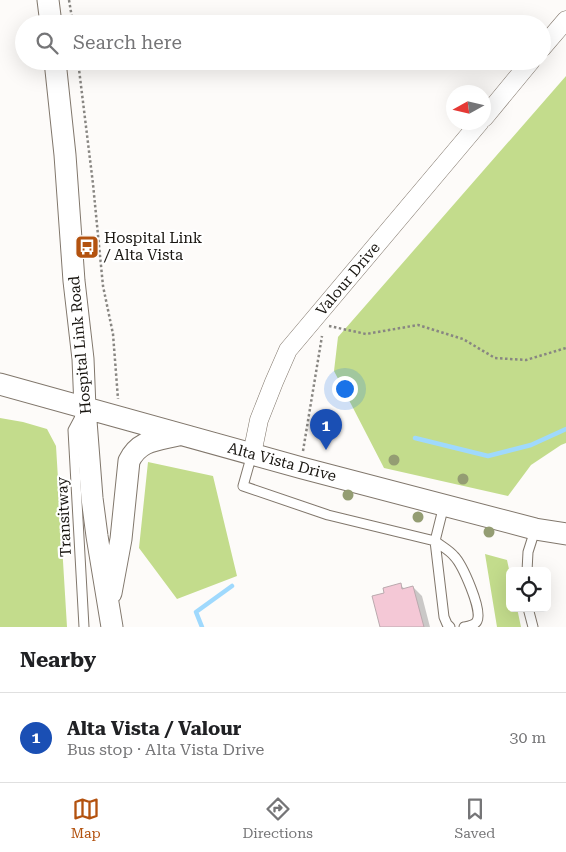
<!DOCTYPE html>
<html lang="en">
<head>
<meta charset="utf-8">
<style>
	body { margin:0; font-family:"Roboto Serif",serif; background:#f6f6f6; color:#202124 }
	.controls { position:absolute; right:15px; bottom:15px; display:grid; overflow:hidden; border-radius:8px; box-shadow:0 5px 20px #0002 }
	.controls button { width:45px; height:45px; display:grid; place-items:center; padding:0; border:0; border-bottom:1px solid #e0e0e0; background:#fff; color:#202124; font:25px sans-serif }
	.compass { position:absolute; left:446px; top:85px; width:45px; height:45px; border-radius:50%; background:#fff; box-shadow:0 5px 20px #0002; rotate:262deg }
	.you { position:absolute; left:344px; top:388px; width:18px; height:18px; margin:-12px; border:4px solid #fff; border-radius:50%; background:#1a73e8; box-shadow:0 0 0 8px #1a73e833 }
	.badge { display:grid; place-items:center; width:32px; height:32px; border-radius:50%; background:#b3520f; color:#fff; font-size:16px; font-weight:700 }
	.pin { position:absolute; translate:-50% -41px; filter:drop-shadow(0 1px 2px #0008) }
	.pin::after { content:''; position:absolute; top:26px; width:18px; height:15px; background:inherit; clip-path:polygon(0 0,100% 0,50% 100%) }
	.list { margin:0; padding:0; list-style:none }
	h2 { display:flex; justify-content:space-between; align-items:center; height:65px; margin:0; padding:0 20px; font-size:21px }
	h2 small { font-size:16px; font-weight:400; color:#757577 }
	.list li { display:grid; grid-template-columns:32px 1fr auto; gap:15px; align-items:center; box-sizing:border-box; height:90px; padding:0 20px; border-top:1px solid #e0e0e0 }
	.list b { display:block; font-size:19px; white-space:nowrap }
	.list p { margin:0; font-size:16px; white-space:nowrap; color:#757577 }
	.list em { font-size:16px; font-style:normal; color:#757577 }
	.icon { flex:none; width:28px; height:28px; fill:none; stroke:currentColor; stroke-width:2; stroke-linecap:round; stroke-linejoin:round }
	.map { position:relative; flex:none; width:566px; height:627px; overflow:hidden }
	.search { position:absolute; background:#fff; box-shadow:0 5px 20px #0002; left:15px; right:15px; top:15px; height:55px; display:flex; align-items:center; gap:12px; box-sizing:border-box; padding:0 18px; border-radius:28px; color:#757577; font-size:19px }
	.sheet { height:155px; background:#fff }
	nav { display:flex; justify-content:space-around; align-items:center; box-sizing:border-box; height:70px; border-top:1px solid #e0e0e0; background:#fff; font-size:14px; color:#757577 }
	nav a { display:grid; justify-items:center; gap:2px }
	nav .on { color:#b3520f }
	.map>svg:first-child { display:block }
</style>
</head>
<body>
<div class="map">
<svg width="566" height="627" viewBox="0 0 566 627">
	<rect width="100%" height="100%" fill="#fdfbf9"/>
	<path fill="#c3dc8c" d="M566 76V443L561 445 531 465 508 496 384 468 334 371 338 337Z
		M0 418 23 422 47 429 56 446 67 627H0Z
		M148 462 213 476 237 576 177 599 139 548Z
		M485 554 507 560 510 574V608H517L521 627H497Z"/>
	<path fill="#0003" d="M400 585 405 589 413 587 422 596 430 627H382Z"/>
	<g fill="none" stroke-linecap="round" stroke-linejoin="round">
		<path stroke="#9fd9fd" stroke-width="4.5" d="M415 438 488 456 531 445 566 429
			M202 627 196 612 232 586"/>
	</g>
	<path fill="#f4c8d6" stroke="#baa9ae" d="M401 583 402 589 413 586 424 627H380L372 596 384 593 383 588Z"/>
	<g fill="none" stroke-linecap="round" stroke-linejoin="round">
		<g stroke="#81776c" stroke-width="11">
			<path id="service" d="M81 415 73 430 84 627
				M252 454 243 486 328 515 435 541 444 505
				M435 541C441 546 449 550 454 556 462 564 483 610 477 621 475 625 469 626 464 627
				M435 541 444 617 447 624 450 627
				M527 571 528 552 535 530
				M528 608 533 627"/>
		</g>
		<g stroke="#81776c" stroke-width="19">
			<path id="minor" d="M542 48 566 20
				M484 118 531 61
				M252 454 259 420 274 382 288 350 480 122"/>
		</g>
		<g stroke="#81776c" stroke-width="23">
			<path id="tertiary" d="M48 0 51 24
				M55 61 65 155 74 281 83 359 85 408 92 498 97 536 112 627
				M0 384 302 468 535 529 566 534
				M111 593 121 539 129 461C139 440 157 440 178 435"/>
		</g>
		<path stroke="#888682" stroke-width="2.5" stroke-dasharray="2.5 2.5" stroke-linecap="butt" d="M69 0 73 24
			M78 61 93 184 103 286 113 334 118 399
			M329 326 366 334 418 325 463 339 495 358 526 360 566 348
			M303 451 322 336"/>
		<use href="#service" stroke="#fff" stroke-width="9"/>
		<use href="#minor" stroke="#fff" stroke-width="18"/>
		<use href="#tertiary" stroke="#fff" stroke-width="21"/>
	</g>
	<g fill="#949d73">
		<circle cx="394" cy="460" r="5.5"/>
		<circle cx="463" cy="479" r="5.5"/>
		<circle cx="348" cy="495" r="5.5"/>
		<circle cx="418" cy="517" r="5.5"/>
		<circle cx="489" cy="532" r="5.5"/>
	</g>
	<defs>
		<g id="bus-square" transform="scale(1.25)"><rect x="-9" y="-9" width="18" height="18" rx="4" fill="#b3520f" stroke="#fff"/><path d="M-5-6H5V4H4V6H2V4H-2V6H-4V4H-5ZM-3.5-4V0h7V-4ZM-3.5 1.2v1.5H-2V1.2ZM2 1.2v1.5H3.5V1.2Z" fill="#fff"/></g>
	</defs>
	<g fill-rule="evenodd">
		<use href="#bus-square" x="87" y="247"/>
	</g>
	<g text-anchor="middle" stroke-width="4.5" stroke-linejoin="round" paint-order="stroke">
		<g font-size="15" fill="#181510" stroke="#fff" text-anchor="start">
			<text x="104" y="243">Hospital Link<tspan x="104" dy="17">/ Alta Vista</tspan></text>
		</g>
		<g font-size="15" fill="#181510" stroke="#fff">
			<text transform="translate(348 279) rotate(-50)" y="5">Valour Drive</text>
			<text transform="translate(80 345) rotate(-95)" y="5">Hospital Link Road</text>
			<text transform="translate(282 462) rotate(15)" y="5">Alta Vista Drive</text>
			<text transform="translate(64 517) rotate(-93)" y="5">Transitway</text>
		</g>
	</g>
</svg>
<div class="controls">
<button><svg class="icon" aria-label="locate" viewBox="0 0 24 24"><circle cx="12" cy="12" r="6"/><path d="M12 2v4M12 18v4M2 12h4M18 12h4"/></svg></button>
</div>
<svg class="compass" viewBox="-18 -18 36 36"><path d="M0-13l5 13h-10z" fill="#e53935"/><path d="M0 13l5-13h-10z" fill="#757577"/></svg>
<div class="you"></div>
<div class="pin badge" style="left:326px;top:450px;background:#1a4fb4">1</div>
<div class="search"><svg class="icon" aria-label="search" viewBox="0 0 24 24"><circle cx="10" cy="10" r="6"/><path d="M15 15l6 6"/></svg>Search here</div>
</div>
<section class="sheet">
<h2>Nearby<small></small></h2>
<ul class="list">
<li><span class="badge" style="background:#1a4fb4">1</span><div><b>Alta Vista / Valour</b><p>Bus stop · Alta Vista Drive</p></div><em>30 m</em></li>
</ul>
</section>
<nav>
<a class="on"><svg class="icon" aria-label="map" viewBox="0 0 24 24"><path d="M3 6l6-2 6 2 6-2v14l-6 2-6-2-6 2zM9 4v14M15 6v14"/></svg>Map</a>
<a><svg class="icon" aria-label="directions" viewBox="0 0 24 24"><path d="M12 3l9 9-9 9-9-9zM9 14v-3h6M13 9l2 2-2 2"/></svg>Directions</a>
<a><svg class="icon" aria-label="saved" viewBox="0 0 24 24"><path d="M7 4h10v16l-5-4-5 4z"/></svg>Saved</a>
</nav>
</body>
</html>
